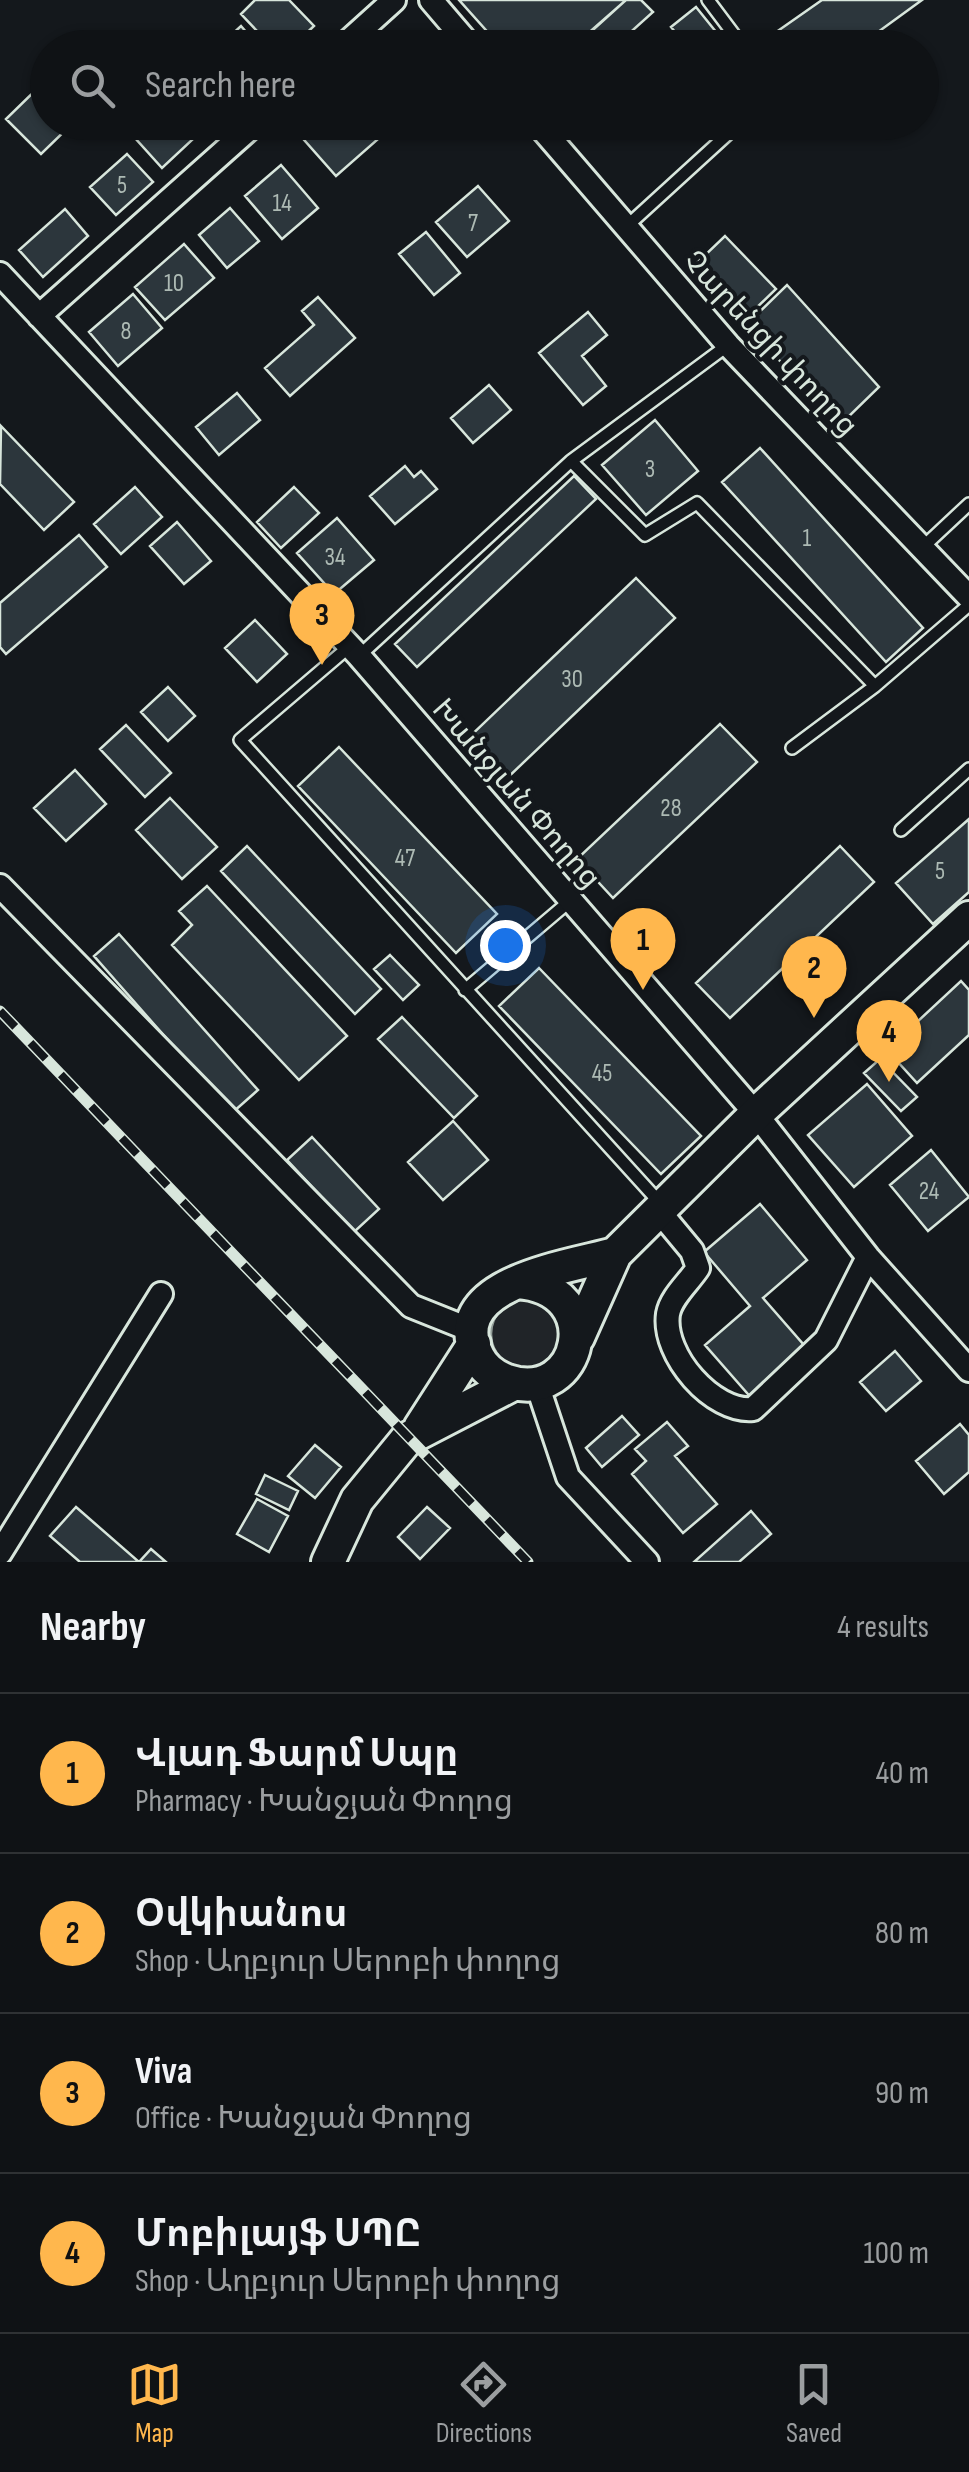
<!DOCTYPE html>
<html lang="en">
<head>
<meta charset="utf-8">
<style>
	body { margin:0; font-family:"Sofia Sans Condensed","Noto Sans Armenian",sans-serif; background:#181b1e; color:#f1f3f6 }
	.you { position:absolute; left:505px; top:945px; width:35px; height:35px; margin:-25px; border:8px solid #fff; border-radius:50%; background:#1a73e8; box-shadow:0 0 0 15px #1a73e833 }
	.badge { display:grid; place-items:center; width:65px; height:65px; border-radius:50%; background:#ffb74d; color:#111; font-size:32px; font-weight:700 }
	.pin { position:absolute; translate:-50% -82px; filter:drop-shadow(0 2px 5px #0008) }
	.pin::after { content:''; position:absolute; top:52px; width:35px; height:30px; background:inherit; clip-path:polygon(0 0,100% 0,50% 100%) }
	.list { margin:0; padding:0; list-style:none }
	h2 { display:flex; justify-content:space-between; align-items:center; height:130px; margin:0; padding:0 40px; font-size:42px }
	h2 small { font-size:32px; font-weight:400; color:#9b9ea0 }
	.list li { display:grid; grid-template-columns:65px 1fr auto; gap:30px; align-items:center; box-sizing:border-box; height:160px; padding:0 40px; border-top:2px solid #2f3234 }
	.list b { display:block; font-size:38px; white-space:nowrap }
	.list p { margin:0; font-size:32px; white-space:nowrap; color:#9b9ea0 }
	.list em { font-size:32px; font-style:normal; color:#9b9ea0 }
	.icon { flex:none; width:55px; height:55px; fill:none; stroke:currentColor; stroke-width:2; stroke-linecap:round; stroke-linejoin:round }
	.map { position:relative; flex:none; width:969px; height:1562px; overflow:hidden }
	.search { position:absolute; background:#0f1215; box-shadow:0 2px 8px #0004; left:30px; right:30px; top:30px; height:110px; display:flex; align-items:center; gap:25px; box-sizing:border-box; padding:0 35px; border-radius:55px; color:#9b9ea0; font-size:38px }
	.sheet { height:770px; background:#0f1215 }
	nav { display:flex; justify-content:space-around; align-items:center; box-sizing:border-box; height:140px; border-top:2px solid #2f3234; background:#0f1215; font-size:28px; color:#9b9ea0 }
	nav a { display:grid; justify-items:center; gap:5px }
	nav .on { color:#ffb74d }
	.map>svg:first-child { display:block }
</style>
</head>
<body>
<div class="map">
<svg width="969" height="1562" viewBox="0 0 969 1562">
	<rect width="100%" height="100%" fill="#14181c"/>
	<path fill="#202428" stroke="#939e99" stroke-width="2.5" d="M491 1334a34 34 0 1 1 68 0a34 34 0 1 1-68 0Z"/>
	<path fill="#2c363c" stroke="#d8e6dc" stroke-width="2.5" d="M255 0H289L314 26 291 48H273L241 14Z
		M459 0H626L573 48H502Z
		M626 0H641L653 12 613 48H579L576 44Z
		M822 0H922L856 48H766L762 42Z
		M696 7 729 48H688L671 27Z
		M241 26 260 48H217Z
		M44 82 48 122H74L41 154 6 119Z
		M132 122H176L192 140 162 168 126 128Z
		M309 122H361L377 140 336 176 298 133Z
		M127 154 153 182 116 215 90 187Z
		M281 165 318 208 282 239 245 196Z
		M478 186 509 221 467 257 436 222Z
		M230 208 259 241 227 268 199 235Z
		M65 209 88 236 43 277 19 250Z
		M426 232 460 273 434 295 399 254Z
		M725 236 776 289 749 315 698 262Z
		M184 244 214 278 165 320 135 287Z
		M787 285 879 387 842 423 745 326Z
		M133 294 162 328 118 366 89 332Z
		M318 297 355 338 290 396 265 368 314 325 302 311Z
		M588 312 607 335 582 356 606 386 583 405 539 353Z
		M489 385 511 410 473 443 451 418Z
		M237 393 260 420 219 455 196 427Z
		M655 420 698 471 646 515 602 465Z
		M1 426 74 502 44 530 0 484Z
		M760 448 923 628 886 662 722 482Z
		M405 466 414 477 421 471 437 489 395 524 370 496Z
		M574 476 596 499 417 667 395 644Z
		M135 487 162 517 121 554 94 524Z
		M294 487 319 513 281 548 257 522Z
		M337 518 374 560 334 594 297 553Z
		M177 522 211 561 184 584 150 546Z
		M79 535 107 567 6 654 0 647V603Z
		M636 578 675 618 503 782 464 742Z
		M255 620 287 654 257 682 225 648Z
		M168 687 195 716 168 741 141 712Z
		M720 724 757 762 613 898 577 859Z
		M126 725 171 773 145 797 100 749Z
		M339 747 497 914 456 953 298 786Z
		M75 770 106 804 66 841 34 808Z
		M170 798 217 847 182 879 136 830Z
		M969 819V892L933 924 896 883Z
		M247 846 381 989 355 1014 221 871Z
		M840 846 874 882 730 1018 696 983Z
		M207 886 347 1036 299 1080 172 945 192 925 179 911Z
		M119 934 258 1090 232 1113 94 956Z
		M390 955 419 985 403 1000 374 969Z
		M539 968 701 1136 661 1174 499 1006Z
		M961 981 969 990V1035L917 1083 887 1050Z
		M402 1017 477 1096 454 1118 378 1039Z
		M880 1059 917 1097 901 1111 864 1073Z
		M867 1084 912 1136 854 1187 808 1135Z
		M453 1121 488 1160 443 1200 408 1162Z
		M312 1137 379 1209 354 1232 287 1160Z
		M931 1150 969 1197 928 1231 890 1185Z
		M760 1204 807 1260 763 1298 810 1352 754 1401 705 1345 750 1306 704 1252Z
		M895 1351 921 1381 886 1411 860 1382Z
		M622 1416 639 1435 602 1467 586 1448Z
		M667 1422 688 1446 675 1456 717 1504 683 1533 632 1474 646 1461 635 1449Z
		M960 1424 969 1435V1472L944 1494 916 1461Z
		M315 1445 341 1467 315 1498 288 1476Z
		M265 1475 298 1491 289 1510 256 1494Z
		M257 1499 288 1516 269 1552 237 1534Z
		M76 1507 139 1562H80L50 1536Z
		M427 1507 450 1528 420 1559 398 1537Z
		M751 1511 771 1534 739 1562H694Z
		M151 1549 166 1562H139Z"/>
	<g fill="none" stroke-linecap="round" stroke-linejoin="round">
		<g stroke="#d8e6dc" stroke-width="16">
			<path id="lane" d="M708 0 744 48
				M626 227 741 122
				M571 461 728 345
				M922 548 969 504
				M350 646 240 740 661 1204
				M359 656 571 461 645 535 697 503 875 686 969 605
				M792 748 875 686
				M901 830 969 769
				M465 990 571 900"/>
		</g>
		<g stroke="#d8e6dc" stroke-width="28">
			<path id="street" d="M431 0 472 48
				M341 48 394 0
				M536 122 728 345 969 597
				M0 274 359 656 756 1114 868 1257 969 1370
				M39 316 257 122
				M0 886 411 1306 471 1330
				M658 1210 692 1251 698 1268C689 1282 671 1297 668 1314 662 1355 713 1413 753 1409L826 1340 868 1257
				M537 1384 568 1477 647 1562
				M0 1553 161 1294"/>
		</g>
		<g stroke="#d8e6dc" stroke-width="38">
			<path id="secondary" d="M518 1282C609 1289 582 1406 507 1381 496 1377 484 1369 478 1357 441 1283 569 1267 615 1254
				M578 1337 615 1254 756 1114 969 918
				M420 1428 474 1344
				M328 1562 357 1500 407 1439 515 1383"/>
		</g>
		<use href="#lane" stroke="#14181c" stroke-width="11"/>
		<use href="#street" stroke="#14181c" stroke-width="22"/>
		<use href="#secondary" stroke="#14181c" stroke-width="32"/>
		<g stroke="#d8e6dc" stroke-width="11">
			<path id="rail" d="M0 1011 528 1562"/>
		</g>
		<use href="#rail" stroke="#14181c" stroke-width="8" stroke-dasharray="22" stroke-linecap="butt"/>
	</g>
	<g text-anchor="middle" stroke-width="8" stroke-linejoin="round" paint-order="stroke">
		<g font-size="25" fill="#adbab4">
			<text x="122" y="193">5</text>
			<text x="282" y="211">14</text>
			<text x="473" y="231">7</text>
			<text x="174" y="291">10</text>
			<text x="126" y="339">8</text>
			<text x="650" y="477">3</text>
			<text x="807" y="546">1</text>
			<text x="335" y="565">34</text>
			<text x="572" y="687">30</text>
			<text x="671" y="816">28</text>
			<text x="405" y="866">47</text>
			<text x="940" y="879">5</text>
			<text x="602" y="1081">45</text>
			<text x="929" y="1199">24</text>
		</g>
		<g font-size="30" fill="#d8e6dc" stroke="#14181c">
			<text transform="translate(771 343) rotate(47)" y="10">Չարենցի փողոց</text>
			<text transform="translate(517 793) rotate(49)" y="10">Խանջյան Փողոց</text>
		</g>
	</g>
</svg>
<div class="you"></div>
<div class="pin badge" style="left:643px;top:990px">1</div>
<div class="pin badge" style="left:814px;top:1018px">2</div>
<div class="pin badge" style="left:322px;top:665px">3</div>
<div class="pin badge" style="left:889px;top:1082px">4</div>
<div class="search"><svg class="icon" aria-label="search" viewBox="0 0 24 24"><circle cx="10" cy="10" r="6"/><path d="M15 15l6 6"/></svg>Search here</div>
</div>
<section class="sheet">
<h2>Nearby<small>4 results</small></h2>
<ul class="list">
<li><span class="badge">1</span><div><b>Վլադ Ֆարմ Սպը</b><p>Pharmacy · Խանջյան Փողոց</p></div><em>40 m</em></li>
<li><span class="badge">2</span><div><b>Օվկիանոս</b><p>Shop · Աղբյուր Սերոբի փողոց</p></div><em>80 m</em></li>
<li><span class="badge">3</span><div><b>Viva</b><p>Office · Խանջյան Փողոց</p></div><em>90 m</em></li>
<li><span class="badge">4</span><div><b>Մոբիլայֆ ՍՊԸ</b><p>Shop · Աղբյուր Սերոբի փողոց</p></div><em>100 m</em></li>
</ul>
</section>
<nav>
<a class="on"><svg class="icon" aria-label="map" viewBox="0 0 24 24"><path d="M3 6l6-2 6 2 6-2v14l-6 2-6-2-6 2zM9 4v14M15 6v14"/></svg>Map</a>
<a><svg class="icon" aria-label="directions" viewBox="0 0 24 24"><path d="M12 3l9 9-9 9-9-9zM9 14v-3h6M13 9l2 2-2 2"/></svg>Directions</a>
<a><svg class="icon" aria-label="saved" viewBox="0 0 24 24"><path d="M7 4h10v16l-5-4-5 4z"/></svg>Saved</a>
</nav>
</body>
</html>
